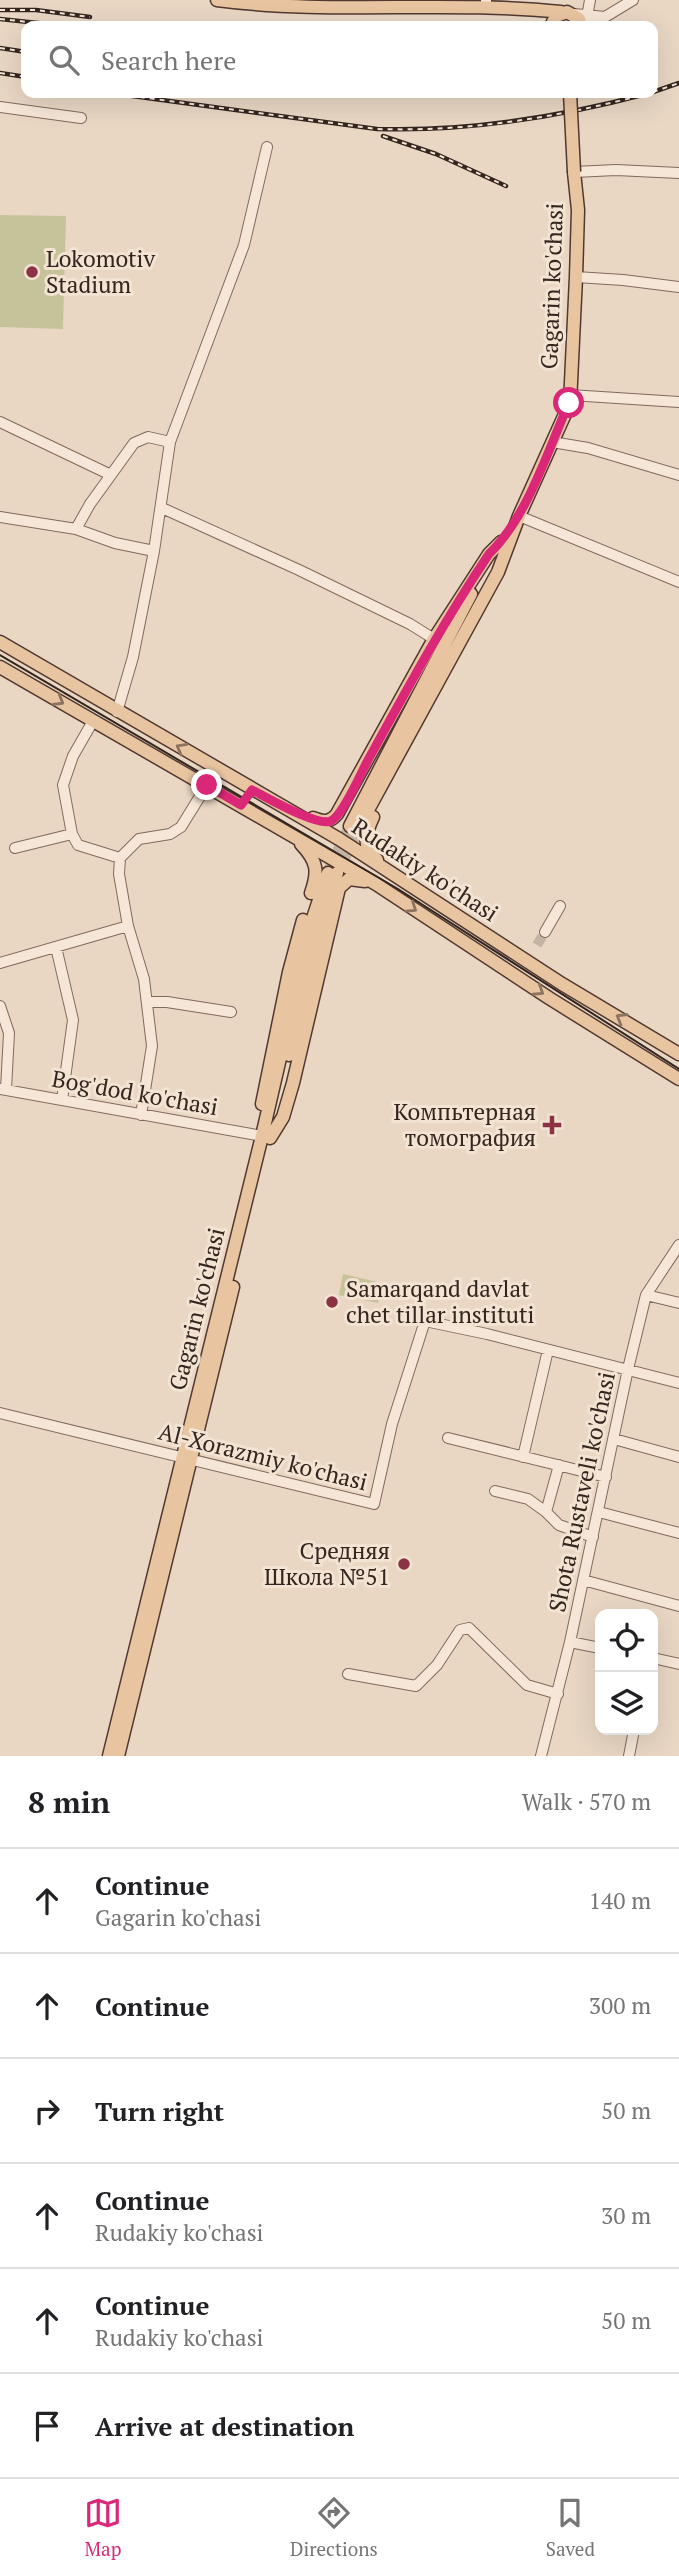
<!DOCTYPE html>
<html lang="en">
<head>
<meta charset="utf-8">
<style>
	body { margin:0; font-family:"PT Serif",serif; background:#f2f2f2; color:#202124 }
	.controls { position:absolute; right:21px; bottom:21px; display:grid; overflow:hidden; border-radius:14px; box-shadow:0 7px 28px #0002 }
	.controls button { width:63px; height:63px; display:grid; place-items:center; padding:0; border:0; border-bottom:2px solid #e0e0e0; background:#fff; color:#202124; font:35px sans-serif }
	.stop { position:absolute; width:21px; height:21px; margin:-16px; border:5px solid #db2777; border-radius:50%; background:#fff }
	.stop.end { background:#db2777; border-color:#fff; box-shadow:0 2px 7px #0008 }
	.list { margin:0; padding:0; list-style:none }
	h2 { display:flex; justify-content:space-between; align-items:center; height:91px; margin:0; padding:0 28px; font-size:30px }
	h2 small { font-size:23px; font-weight:400; color:#757577 }
	.list li { display:grid; grid-template-columns:46px 1fr auto; gap:21px; align-items:center; box-sizing:border-box; height:105px; padding:0 28px; border-top:2px solid #e0e0e0 }
	.list b { display:block; font-size:26px; white-space:nowrap }
	.list p { margin:0; font-size:23px; white-space:nowrap; color:#757577 }
	.list em { font-size:23px; font-style:normal; color:#757577 }
	.icon { flex:none; width:38px; height:38px; fill:none; stroke:currentColor; stroke-width:2; stroke-linecap:round; stroke-linejoin:round }
	.map { position:relative; flex:none; width:679px; height:1756px; overflow:hidden }
	.search { position:absolute; background:#fff; box-shadow:0 7px 28px #0002; left:21px; right:21px; top:21px; height:77px; display:flex; align-items:center; gap:18px; box-sizing:border-box; padding:0 24px; border-radius:14px; color:#757577; font-size:26px }
	.sheet { height:721px; background:#fff }
	nav { display:flex; justify-content:space-around; align-items:center; box-sizing:border-box; height:98px; border-top:2px solid #e0e0e0; background:#fff; font-size:19px; color:#757577 }
	nav a { display:grid; justify-items:center; gap:4px }
	nav .on { color:#db2777 }
	.map>svg:first-child { display:block }
</style>
</head>
<body>
<div class="map">
<svg width="679" height="1756" viewBox="0 0 679 1756">
	<rect width="100%" height="100%" fill="#e9d7c4"/>
	<path fill="#c6c39a" d="M0 215 66 216 63 329 0 327Z
		M343 1274 382 1283 378 1303 339 1295Z"/>
	<g fill="none" stroke-linecap="round" stroke-linejoin="round">
		<path stroke="#c5b3a3" stroke-width="10" stroke-dasharray="10 5" stroke-linecap="butt" d="M537 945 545 932"/>
		<path stroke="#c5b3a3" stroke-width="12" stroke-dasharray="12 6" stroke-linecap="butt" d="M328 873 350 826
			M337 873 357 830"/>
		<g stroke="#82695d" stroke-width="12">
			<path id="minor" d="M486 0V1
				M574 14 605 17
				M587 17 590 0
				M590 26 633 0
				M0 107 81 118
				M574 172 616 170 679 173
				M576 277 623 280 679 287
				M570 395 679 402
				M0 422 111 475
				M552 442 588 448 679 475
				M162 508 299 570 410 624 434 639
				M519 516 679 582
				M0 517 76 529 115 543 154 551
				M76 529 90 504 134 443 148 437 170 442
				M117 712 133 657 154 551 170 442 244 245 267 147
				M72 834 78 845 120 858 139 839 170 834 181 827 207 785
				M15 848 72 834 63 785 73 756 93 721
				M120 858 119 874 128 926
				M545 932 560 906
				M56 947 73 1020 62 1100
				M0 963 128 926 144 979 152 1046 141 1115
				M147 1002H167L231 1012
				M0 1006 9 1033 6 1089
				M0 1089 262 1136
				M646 1295 679 1303
				M0 1413 374 1504 392 1424 425 1321 487 1334 679 1383
				M448 1438 606 1477
				M614 1439 679 1457
				M523 1457 548 1350
				M495 1491 528 1499 546 1512 559 1525 593 1537
				M546 1512 559 1465
				M599 1512 679 1533
				M583 1580 679 1606
				M570 1642 600 1648
				M653 1658 679 1664
				M348 1674 416 1686 437 1665 460 1630 469 1628 527 1685 558 1694
				M541 1756 570 1642 628 1369 646 1295 679 1245
				M629 1756 634 1730"/>
		</g>
		<g stroke="#503930" stroke-width="15">
			<path id="major" d="M217 0C331 15 447 0 561 12
				M551 26 556 16 567 12 579 19 581 26
				M0 642 339 839 562 984 679 1054
				M0 667 376 884 549 998 679 1079
				M373 817C365 834 362 846 377 860
				M313 818C323 822 330 823 337 814L434 639 489 554 501 542
				M350 826 471 594
				M357 830 498 572 519 516 570 403 576 277 578 210 574 172
				M301 844C317 861 319 871 311 893
				M289 1055 324 910 337 873
				M262 1104 289 972 303 920
				M270 1138 283 1117 293 1083 339 888 349 879 365 881
				M109 1756 262 1136 311 924 328 873
				M118 1756 233 1287"/>
		</g>
		<use href="#minor" stroke="#f5e6d7" stroke-width="10"/>
		<use href="#major" stroke="#e9c4a0" stroke-width="12"/>
		<path stroke="#34251f" stroke-width="2" d="M0 655 398 889 679 1069"/>
		<g stroke="#34251f" stroke-width="4.5">
			<path id="rail" d="M0 10H36L90 17
				M0 19 66 26
				M0 48 26 52
				M0 73 26 77
				M653 92 679 83
				M110 93 377 129C470 132 560 117 650 93
				M383 136 436 154 506 186"/>
		</g>
		<use href="#rail" stroke="#f2e3d3" stroke-width="2" stroke-dasharray="5" stroke-linecap="butt"/>
		<g stroke="#503930" stroke-width="15" stroke-linecap="butt">
			<path id="major-bridge" d="M570 93 574 172"/>
		</g>
		<use href="#major-bridge" stroke="#e9c4a0" stroke-width="12"/>
	</g>
	<defs><path id="oneway-chevron" d="M-2-3.5L2.5 0L-2 3.5" fill="none" stroke-width="1.6" stroke-linecap="round" stroke-linejoin="round" transform="scale(1.75)"/></defs>
	<g stroke="#8e7460">
		<use href="#oneway-chevron" transform="translate(59 701) rotate(31)"/>
		<use href="#oneway-chevron" transform="translate(181 748) rotate(-151)"/>
		<use href="#oneway-chevron" transform="translate(412 908) rotate(34)"/>
		<use href="#oneway-chevron" transform="translate(539 991) rotate(33)"/>
		<use href="#oneway-chevron" transform="translate(621 1018) rotate(-149)"/>
	</g>
	<g fill="none" stroke-linecap="round" stroke-linejoin="round">
		<path stroke="#db2777" stroke-width="9" d="M207 785 241 805 252 790C266 797 317 827 331 821 343 815 360 775 367 762 406 691 444 621 489 554 528 516 547 452 569 403"/>
	</g>
	<g fill="#8b3345" stroke="#f2e3d3" stroke-width="2.5">
		<circle cx="32" cy="272" r="7"/>
		<path d="M548.5 1114.5h7v7h7v7h-7v7h-7v-7h-7v-7h7z"/>
		<circle cx="332" cy="1302" r="7"/>
		<circle cx="404" cy="1564" r="7"/>
	</g>
	<g text-anchor="middle" stroke-width="6" stroke-linejoin="round" paint-order="stroke">
		<g font-size="23" fill="#34251f" stroke="#f2e3d3" text-anchor="start">
			<text x="46" y="267">Lokomotiv<tspan x="46" dy="26">Stadium</tspan></text>
			<text x="536" y="1120" text-anchor="end">Компьтерная<tspan x="536" dy="26">томография</tspan></text>
			<text x="346" y="1297">Samarqand davlat<tspan x="346" dy="26">chet tillar instituti</tspan></text>
			<text x="390" y="1559" text-anchor="end">Средняя<tspan x="390" dy="26">Школа №51</tspan></text>
		</g>
		<g font-size="23" fill="#34251f" stroke="#f2e3d3">
			<text transform="translate(552 286) rotate(-88)" y="8">Gagarin ko'chasi</text>
			<text transform="translate(425 870) rotate(33)" y="8">Rudakiy ko'chasi</text>
			<text transform="translate(135 1093) rotate(10)" y="8">Bog'dod ko'chasi</text>
			<text transform="translate(197 1309) rotate(-76)" y="8">Gagarin ko'chasi</text>
			<text transform="translate(263 1457) rotate(14)" y="8">Al-Xorazmiy ko'chasi</text>
			<text transform="translate(582 1492) rotate(-78)" y="8">Shota Rustaveli ko'chasi</text>
		</g>
	</g>
</svg>
<div class="controls">
<button><svg class="icon" aria-label="locate" viewBox="0 0 24 24"><circle cx="12" cy="12" r="6"/><path d="M12 2v4M12 18v4M2 12h4M18 12h4"/></svg></button>
<button><svg class="icon" aria-label="layers" viewBox="0 0 24 24"><path d="M12 4l9 5-9 5-9-5zM3 14l9 5 9-5"/></svg></button>
</div>
<div class="stop" style="left:569px;top:403px"></div>
<div class="stop end" style="left:207px;top:785px"></div>
<div class="search"><svg class="icon" aria-label="search" viewBox="0 0 24 24"><circle cx="10" cy="10" r="6"/><path d="M15 15l6 6"/></svg>Search here</div>
</div>
<section class="sheet">
<h2>8 min<small>Walk · 570 m</small></h2>
<ul class="list">
<li><svg class="icon" aria-label="ahead" viewBox="0 0 24 24"><path d="M12 20V5M6 11l6-6 6 6"/></svg><div><b>Continue</b><p>Gagarin ko'chasi</p></div><em>140 m</em></li>
<li><svg class="icon" aria-label="ahead" viewBox="0 0 24 24"><path d="M12 20V5M6 11l6-6 6 6"/></svg><div><b>Continue</b></div><em>300 m</em></li>
<li><svg class="icon" aria-label="right" viewBox="0 0 24 24"><path d="M7 20v-9h11M14 6l5 5-5 5"/></svg><div><b>Turn right</b></div><em>50 m</em></li>
<li><svg class="icon" aria-label="ahead" viewBox="0 0 24 24"><path d="M12 20V5M6 11l6-6 6 6"/></svg><div><b>Continue</b><p>Rudakiy ko'chasi</p></div><em>30 m</em></li>
<li><svg class="icon" aria-label="ahead" viewBox="0 0 24 24"><path d="M12 20V5M6 11l6-6 6 6"/></svg><div><b>Continue</b><p>Rudakiy ko'chasi</p></div><em>50 m</em></li>
<li><svg class="icon" aria-label="arrive" viewBox="0 0 24 24"><path d="M6 21V4h12l-3 4 3 4H6"/></svg><div><b>Arrive at destination</b></div></li>
</ul>
</section>
<nav>
<a class="on"><svg class="icon" aria-label="map" viewBox="0 0 24 24"><path d="M3 6l6-2 6 2 6-2v14l-6 2-6-2-6 2zM9 4v14M15 6v14"/></svg>Map</a>
<a><svg class="icon" aria-label="directions" viewBox="0 0 24 24"><path d="M12 3l9 9-9 9-9-9zM9 14v-3h6M13 9l2 2-2 2"/></svg>Directions</a>
<a><svg class="icon" aria-label="saved" viewBox="0 0 24 24"><path d="M7 4h10v16l-5-4-5 4z"/></svg>Saved</a>
</nav>
</body>
</html>
